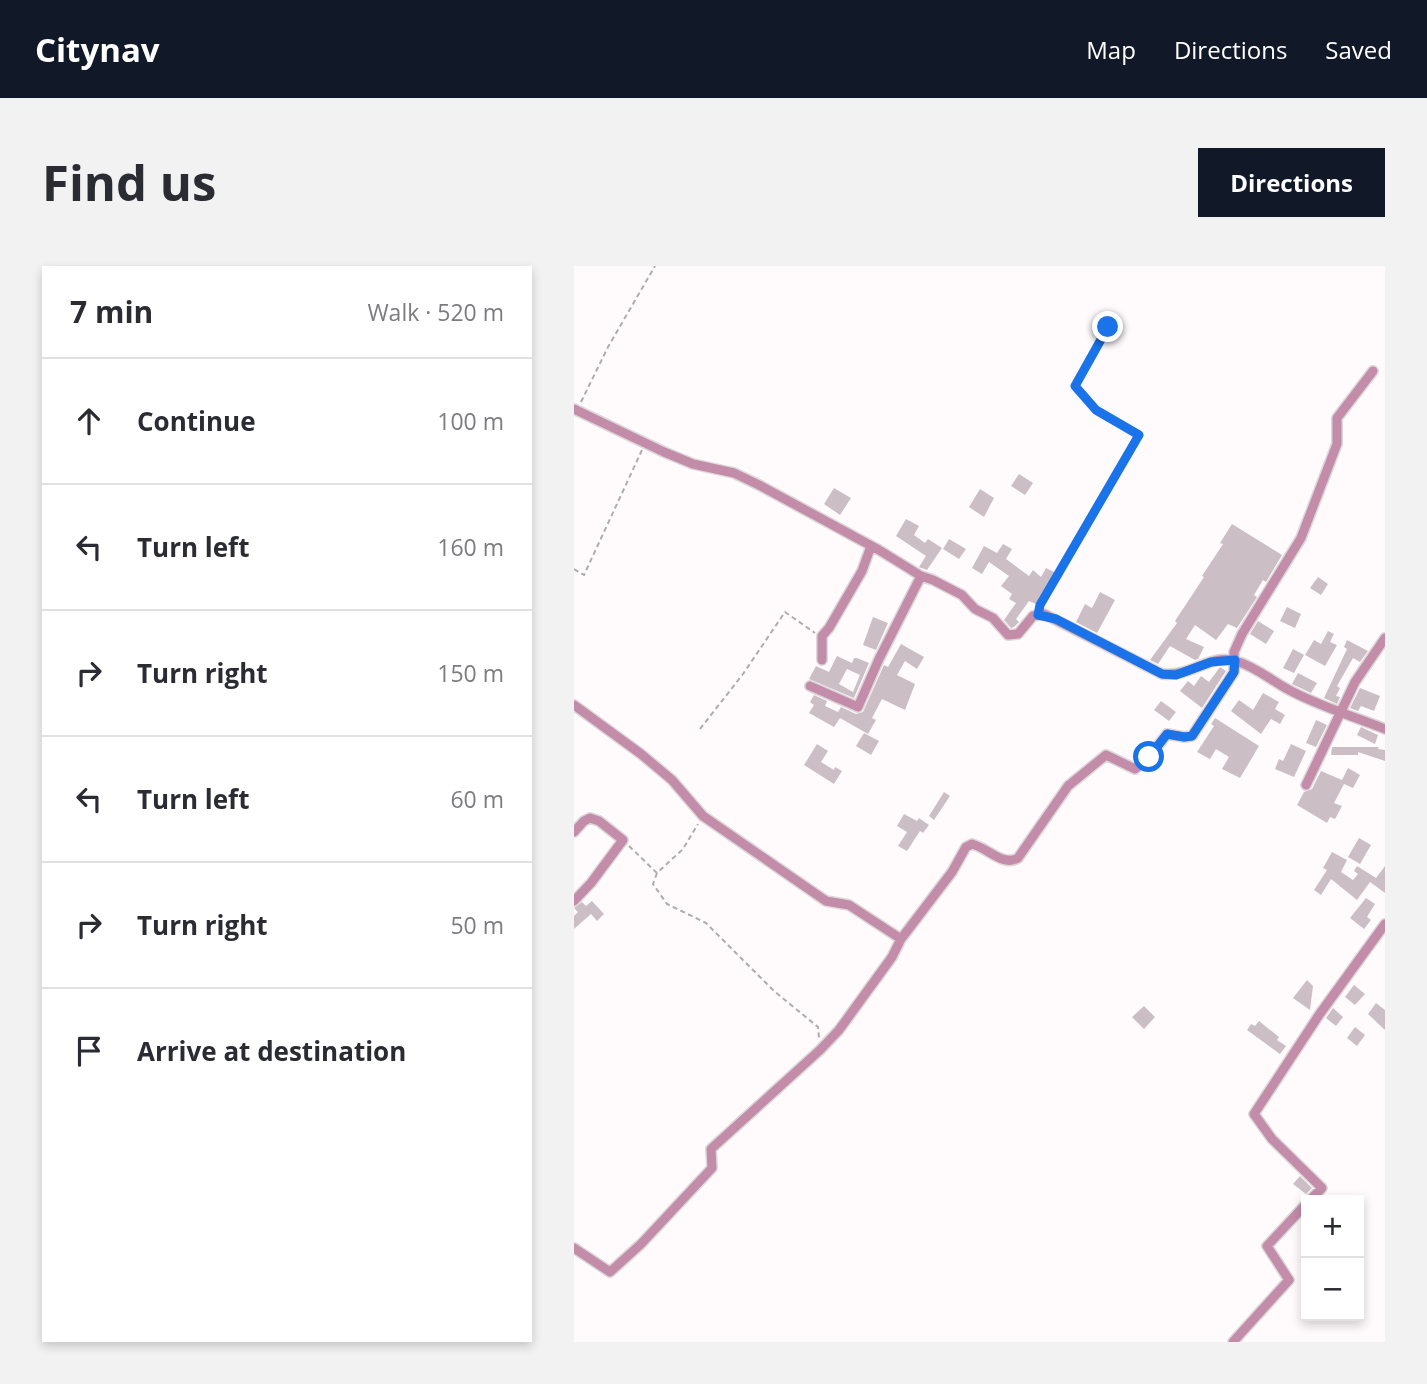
<!DOCTYPE html>
<html lang="en">
<head>
<meta charset="utf-8">
<style>
	body { margin:0; font-family:"Open Sans",sans-serif; background:#f2f2f3; color:#2b2b33 }
	.controls { position:absolute; right:21px; bottom:21px; display:grid; overflow:hidden; border-radius:0px; box-shadow:0 4px 10px #0003 }
	.controls button { width:63px; height:63px; display:grid; place-items:center; padding:0; border:0; border-bottom:2px solid #e1e1e2; background:#fff; color:#2b2b33; font:35px sans-serif }
	.stop { position:absolute; width:21px; height:21px; margin:-16px; border:5px solid #1a73e8; border-radius:50%; background:#fff }
	.stop.end { background:#1a73e8; border-color:#fff; box-shadow:0 2px 7px #0008 }
	.list { margin:0; padding:0; list-style:none }
	h2 { display:flex; justify-content:space-between; align-items:center; height:91px; margin:0; padding:0 28px; font-size:30px }
	h2 small { font-size:23px; font-weight:400; color:#7c7c81 }
	.list li { display:grid; grid-template-columns:46px 1fr auto; gap:21px; align-items:center; box-sizing:border-box; height:126px; padding:0 28px; border-top:2px solid #e1e1e2 }
	.list b { display:block; font-size:26px; white-space:nowrap }
	.list em { font-size:23px; font-style:normal; color:#7c7c81 }
	.icon { flex:none; width:38px; height:38px; fill:none; stroke:currentColor; stroke-width:2; stroke-linecap:round; stroke-linejoin:round }
	.map { position:relative; flex:none; width:811px; height:1076px; overflow:hidden; border-radius:0px }
	header { display:flex; align-items:center; gap:42px; box-sizing:border-box; height:98px; padding:0 35px; background:#111827; color:#fff }
	header strong { font-size:33px }
	nav { display:flex; gap:38px; margin-inline-start:auto; font-size:24px }
	.intro { display:flex; align-items:center; justify-content:space-between; box-sizing:border-box; height:168px; padding:0 42px }
	h1 { margin:0; font-size:49px }
	.button { padding:18px 32px; border-radius:0px; background:#111827; color:#fff; font-size:24px; font-weight:700 }
	main { display:flex; gap:42px; padding:0 42px }
	aside { flex:1; background:#fff; border-radius:0px; box-shadow:0 4px 10px #0003 }
	.map>svg:first-child { display:block }
</style>
</head>
<body>
<header>
<strong>Citynav</strong>
<nav><a>Map</a><a>Directions</a><a>Saved</a></nav>
</header>
<div class="intro"><h1>Find us</h1><a class="button">Directions</a></div>
<main>
<aside>
<h2>7 min<small>Walk · 520 m</small></h2>
<ul class="list">
<li><svg class="icon" aria-label="ahead" viewBox="0 0 24 24"><path d="M12 20V5M6 11l6-6 6 6"/></svg><div><b>Continue</b></div><em>100 m</em></li>
<li><svg class="icon" aria-label="left" viewBox="0 0 24 24"><path d="M17 20v-9H6M10 6l-5 5 5 5"/></svg><div><b>Turn left</b></div><em>160 m</em></li>
<li><svg class="icon" aria-label="right" viewBox="0 0 24 24"><path d="M7 20v-9h11M14 6l5 5-5 5"/></svg><div><b>Turn right</b></div><em>150 m</em></li>
<li><svg class="icon" aria-label="left" viewBox="0 0 24 24"><path d="M17 20v-9H6M10 6l-5 5 5 5"/></svg><div><b>Turn left</b></div><em>60 m</em></li>
<li><svg class="icon" aria-label="right" viewBox="0 0 24 24"><path d="M7 20v-9h11M14 6l5 5-5 5"/></svg><div><b>Turn right</b></div><em>50 m</em></li>
<li><svg class="icon" aria-label="arrive" viewBox="0 0 24 24"><path d="M6 21V4h12l-3 4 3 4H6"/></svg><div><b>Arrive at destination</b></div></li>
</ul>
</aside>
<div class="map">
<svg width="811" height="1076" viewBox="0 0 811 1076">
	<rect width="100%" height="100%" fill="#fffafc"/>
	<path fill="#cbbfc5" fill-rule="evenodd" d="M445 208 459 217 451 229 437 220Z
		M260 222 277 232 266 249 250 238Z
		M406 223 420 232 410 251 395 241Z
		M332 253 345 260 340 269 351 277 354 273 368 282 353 304 345 301 352 290 322 270Z
		M658 258 708 289 692 316 689 314 680 329 683 331 663 362 654 358 642 374 621 359 612 373 630 381 624 393 621 394 596 380 584 398 576 394 603 357 601 355 630 311 628 310 649 278 646 277Z
		M375 273 392 283 385 293 369 283Z
		M429 278 438 283 432 293 455 310 459 304 467 311 472 302 482 307 466 334 462 338 455 335 442 353 445 356 440 361 437 362 430 354 442 337 435 333 438 328 427 320 435 310 415 296 408 308 398 302 410 280 423 287Z
		M744 311 754 318 747 329 736 322Z
		M526 326 541 334 523 367 502 356 511 338 518 342Z
		M713 341 727 348 721 362 706 355Z
		M299 351 314 357 302 384 289 379Z
		M684 355 700 365 692 378 676 368Z
		M754 365 760 368 756 376 763 379 751 400 731 389 740 374 747 378Z
		M773 374 794 385 786 396 779 392 763 420 766 422 762 430 766 431 763 438 750 432 773 383 770 381Z
		M327 378 350 391 343 403 331 395 323 409 341 418 331 444 308 433 298 452 302 454 294 468 266 452 260 461 235 447 240 439 236 436 240 429 253 435 251 440 264 446 267 441 282 448 289 446 310 399 314 401Z
		M719 383 730 389 720 407 709 402Z
		M263 390 278 397 280 392H283L295 397 280 432 235 413 242 400 255 406ZM273 403 286 409 279 426 265 418Z
		M646 401 652 405 628 442 606 425 614 415 620 420 627 410 635 416Z
		M724 407 743 417 737 427 718 418Z
		M786 422 806 430 800 445 787 440 784 445 776 442Z
		M689 427 705 436 701 443 711 449 706 458 697 453 687 468 657 445 665 434 679 444Z
		M587 435 602 446 595 455 580 444Z
		M641 452 685 480 666 512 648 503 655 491 642 483 636 493 623 486 640 460 637 458Z
		M742 454 753 459 742 481 732 477Z
		M787 461 804 469 801 478 783 469Z
		M290 467 305 475 297 489 282 480Z
		M243 478 254 485 247 496 260 504 261 501 268 505 260 518 230 499Z
		M717 478 732 485 720 511 701 503 705 493 709 495Z
		M758 481H805L804 483 811 484V495L784 486V489H757Z
		M774 502 786 509 779 522 770 518 760 537 768 540 761 553 756 551 753 557 723 539 730 526 738 523 747 505 768 514Z
		M370 526 376 530 360 554 355 550Z
		M330 548 343 555 345 552 355 559 349 567 346 565 333 585 324 580 333 566 323 560Z
		M785 572 797 579 786 598 774 591Z
		M758 586 773 594 767 606 779 614 784 608 780 605 783 600 802 612 811 600V627L796 616 783 634 757 613 747 629 740 624 753 604 749 602Z
		M792 632 801 638 793 651 797 654 790 663 776 652Z
		M18 635 30 648 23 655 17 648 0 663V650L4 646 0 642 8 636 12 640Z
		M733 714 739 720 736 744 719 732Z
		M780 719 791 728 781 739 771 731Z
		M802 737 811 744V764L794 748Z
		M570 740 581 751 570 763 558 751Z
		M759 742 769 751 762 760 752 752Z
		M685 755 705 771 703 774 712 780 706 788 673 764 677 758 681 760Z
		M781 761 791 769 783 780 773 772Z
		M726 910 738 922 732 928 719 918Z"/>
	<g fill="none" stroke-linecap="round" stroke-linejoin="round">
		<g stroke="#dcd7d9" stroke-width="12">
			<path id="minor" d="M0 143 90 186 119 198 160 207 185 219 305 284 347 310 359 314 388 329 401 343 419 352 434 369 444 368 459 350 470 348 588 408C618 411 637 387 662 395 683 401 700 417 719 426 748 441 781 451 811 463
				M248 394V370L255 362 288 305 297 280
				M236 420 284 441 305 393 347 310
				M0 439 67 488 98 514 129 550 252 635 275 639 327 673
				M732 519 781 416 811 372
				M0 566 10 555 16 552 25 555 49 574 17 617 0 635
				M736 934 748 922 698 873 680 848 745 749 811 658
				M0 982 36 1006 67 978 138 902 137 883 246 784 265 764 318 691 327 673 378 606 392 581 398 578C414 582 429 601 444 592L494 520 532 489 561 503 575 491 593 468 610 471 618 470 660 406V386L668 368 727 272 763 178V152L799 105
				M659 1076 715 1014 693 980 732 938"/>
		</g>
		<path stroke="#b0abad" stroke-width="2" stroke-dasharray="5 3.5" stroke-linecap="butt" d="M7 136 34 81 81 0
			M0 303 10 309 68 184
			M465 341 564 169 522 144 501 120 534 61
			M126 463 169 408 211 346 241 367
			M55 580 83 607 109 583 124 558
			M83 607 79 618 93 638 132 657 200 725 244 761 245 772"/>
		<use href="#minor" stroke="#c38ca9" stroke-width="9"/>
	</g>
	<g fill="none" stroke-linecap="round" stroke-linejoin="round">
		<path stroke="#1a73e8" stroke-width="9" d="M534 61 501 120 522 144 565 169 466 339 464 349 482 353 588 408 602 409 637 396 661 394 660 406 618 470 610 471 593 468 575 491"/>
	</g>
</svg>
<div class="controls">
<button>+</button>
<button>−</button>
</div>
<div class="stop" style="left:575px;top:491px"></div>
<div class="stop end" style="left:534px;top:61px"></div>
</div>
</main>
</body>
</html>
